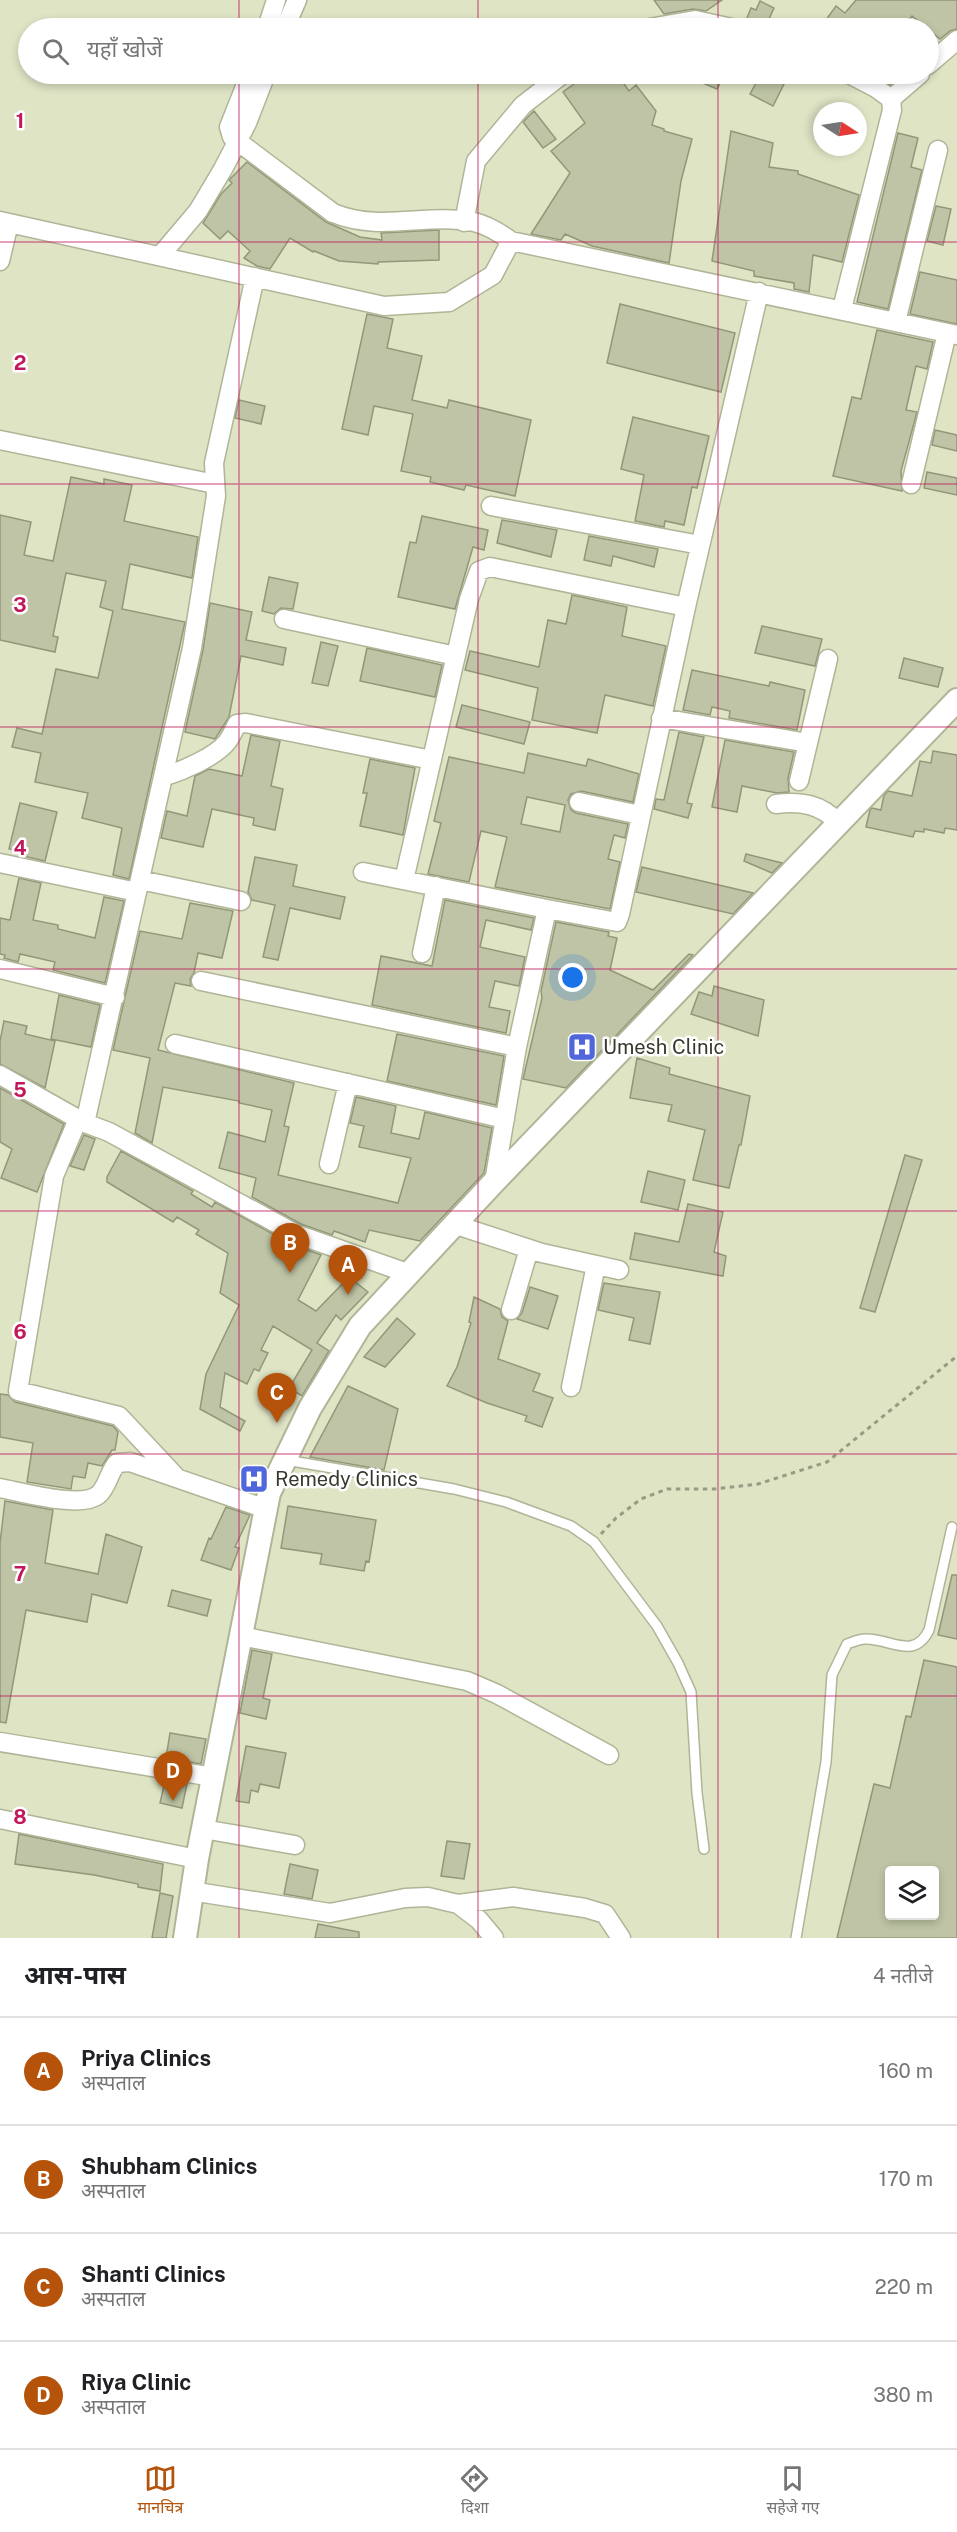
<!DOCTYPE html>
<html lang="hi">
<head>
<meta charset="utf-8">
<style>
	body { margin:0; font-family:"Public Sans","Noto Sans Devanagari",sans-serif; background:#f6f6f6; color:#202124 }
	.controls { position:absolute; right:18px; bottom:18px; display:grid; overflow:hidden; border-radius:6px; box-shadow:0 3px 9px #0003 }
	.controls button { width:54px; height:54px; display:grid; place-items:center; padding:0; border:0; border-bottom:2px solid #e0e0e0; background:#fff; color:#202124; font:30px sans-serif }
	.compass { position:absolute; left:813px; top:102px; width:54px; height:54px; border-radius:50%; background:#fff; box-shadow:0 3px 9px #0003; rotate:102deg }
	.you { position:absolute; left:573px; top:978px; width:21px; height:21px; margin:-15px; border:4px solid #fff; border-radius:50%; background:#1a73e8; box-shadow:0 0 0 9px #1a73e833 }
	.badge { display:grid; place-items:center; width:39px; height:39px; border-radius:50%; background:#b45309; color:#fff; font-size:20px; font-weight:700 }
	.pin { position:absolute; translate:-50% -50px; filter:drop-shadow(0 2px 3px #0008) }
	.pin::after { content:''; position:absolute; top:32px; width:21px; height:18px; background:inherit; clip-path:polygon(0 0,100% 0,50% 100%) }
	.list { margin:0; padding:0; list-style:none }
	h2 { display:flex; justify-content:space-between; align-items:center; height:78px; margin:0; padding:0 24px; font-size:26px }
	h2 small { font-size:20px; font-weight:400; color:#757577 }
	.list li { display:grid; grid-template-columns:39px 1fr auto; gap:18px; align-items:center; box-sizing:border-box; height:108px; padding:0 24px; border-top:2px solid #e0e0e0 }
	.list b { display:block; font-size:22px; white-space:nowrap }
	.list p { margin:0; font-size:20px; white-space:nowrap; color:#757577 }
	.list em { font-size:20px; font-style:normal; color:#757577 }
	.icon { flex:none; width:33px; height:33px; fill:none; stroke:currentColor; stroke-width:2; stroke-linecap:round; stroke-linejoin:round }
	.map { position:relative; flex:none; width:957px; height:1938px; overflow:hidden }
	.search { position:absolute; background:#fff; box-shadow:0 3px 9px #0003; left:18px; right:18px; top:18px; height:66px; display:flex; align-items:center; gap:15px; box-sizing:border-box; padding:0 21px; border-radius:33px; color:#757577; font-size:22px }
	.sheet { height:510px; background:#fff }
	nav { display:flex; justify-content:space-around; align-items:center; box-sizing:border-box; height:84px; border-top:2px solid #e0e0e0; background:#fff; font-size:16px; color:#757577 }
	nav a { display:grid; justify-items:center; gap:3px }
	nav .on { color:#b45309 }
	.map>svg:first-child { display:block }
</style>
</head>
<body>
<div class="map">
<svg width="957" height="1938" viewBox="0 0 957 1938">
	<rect width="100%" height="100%" fill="#dfe4c5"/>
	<path fill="#bec4a5" stroke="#929779" stroke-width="1.5" fill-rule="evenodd" d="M654 0H722L706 11 693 9 664 14Z
		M856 0H957V29L950 31 940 39 912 16 902 28H820L836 6 845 13Z
		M760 1 774 8 769 19 792 28H743L751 8 756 10Z
		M588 74H617L629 91 636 85 656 111 652 125 664 129V131L692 139 681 181 669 263 592 246 565 234 561 240 531 234 570 173 551 151 585 123 563 92Z
		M681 74H725L717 89Z
		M761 74 784 84 773 106 750 94Z
		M872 74H903L890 85Z
		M534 111 556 139 543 148 523 122Z
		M731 131 773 143 769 167 798 171V174L859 195 842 262 813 255 809 292 794 289V283L754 276V271L712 261Z
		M898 133 918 138 911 167 922 170 888 309 857 302Z
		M247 162 326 222 360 237 382 240 381 233 439 230V260L378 262V264L339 261 314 251 313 252 290 238 270 269 257 266 244 258 250 251 228 231 220 239 203 223 221 194 232 183 229 180Z
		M936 206 951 209 943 245 927 241Z
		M920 272 957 280V324L910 314Z
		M620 304 735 333 721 392 607 363Z
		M367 314 393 319 387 348 422 356 412 400 447 408 449 400 531 420 515 496 466 485 464 490 430 482 431 477 401 471 413 414 374 406 368 435 342 429Z
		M877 330 933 342 927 369 916 366 906 410 917 412 901 471 902 491 833 476 852 397 861 399Z
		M239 400 265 406 261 424 235 418Z
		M633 417 709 436 697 488 692 487 684 525 665 521 664 527 635 521 644 475 621 469Z
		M935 430 957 435V451L932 445Z
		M927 472 957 478V495L924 488Z
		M71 477 104 484V479L132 485 124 521 198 537 192 578 130 564 122 609 185 622 129 879 113 875 122 828 82 818 88 793 35 782 41 753 12 747 17 728 42 734 56 669 98 678 113 611 100 607 106 581 66 573 53 636 58 637 55 652 0 640V515L31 522 24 555 53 561Z
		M422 516 488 530 484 550 473 547 455 609 398 597 410 542 416 543Z
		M502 520 557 530 551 557 497 543Z
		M589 536 658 549 654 567 613 556 611 566 584 560Z
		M269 577 298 583 293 609 281 608 274 614 262 611Z
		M572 595 627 607 622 636 666 646 653 706 605 695 597 733 532 720 538 688 465 670 470 651 539 667 548 620 566 624Z
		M210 603 252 612 246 640 286 648 283 665 241 656 229 717 215 739 185 732 203 650Z
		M762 626 822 639 815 666 755 653Z
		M321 642 338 646 328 686 312 683Z
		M367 648 442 665 435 697 360 681Z
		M904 658 943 668 938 687 899 678Z
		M692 670 769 686 770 682 805 690 797 730 729 718 730 711 712 707 710 715 683 710Z
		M462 705 530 722 524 744 456 727Z
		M679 732 704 737 687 803 692 804 688 818 654 809 656 799 664 800Z
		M251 735 280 741 271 786 283 789 275 830 253 825 254 818 212 809 203 847 161 838 167 811 187 816 195 776 209 769 242 776Z
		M725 740 794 752 788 778 789 792 777 793 742 786 737 812 712 807Z
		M933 751 957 755V830L945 828 944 833 924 829V832L915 831 913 837 866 827 870 810 872 808 881 810 884 795 888 791 912 796 920 761 931 763Z
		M528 753 586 766 588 759 639 774 633 802 581 791 571 794 568 800 571 810 576 813 628 824 625 838 614 835 608 859 620 862 610 909 495 887 507 837 481 831 469 882 428 874 441 823 434 821 449 757 524 773ZM527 797 565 805 560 832 521 824Z
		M370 759 415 768 403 835 360 826 367 793H363Z
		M20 803 57 812 45 861 23 856 24 852 9 849Z
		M746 854 782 863 772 873 744 861Z
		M255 857 297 865 293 886 345 897 340 919 290 908 278 960 263 957 275 905 252 900 248 892Z
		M642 867 646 868 753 893 733 914 636 892Z
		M19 878 41 883 33 920 58 925V929L95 938 104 897 124 901 105 983 53 970 55 962 20 954 18 962 4 958 5 955 0 954V918L10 920Z
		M445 900 534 918 531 930 486 920 480 947 525 957 519 986 495 981 489 1007 510 1011 506 1033 372 1005 381 956 432 966Z
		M190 903 233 911 222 958 198 953 194 973 190 979 191 986 175 983 158 1050 294 1083 284 1126 289 1127 278 1175 398 1203 411 1158 359 1147 364 1126 350 1123 356 1097 396 1106 391 1133 419 1139 425 1112 492 1128 484 1173 420 1241 369 1230 365 1242 334 1231 332 1235 301 1224 252 1197 256 1178 219 1168 228 1132 265 1142 272 1110 239 1103V1101L163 1087 152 1143 135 1133 150 1058 113 1050 140 931 182 939Z
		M556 922 609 932 608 936 617 938 610 970 653 990 689 954 693 955 566 1088 523 1079 542 998 541 991Z
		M714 986 764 1000 758 1036 691 1014 699 992 712 996Z
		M59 995 100 1005 91 1047 51 1039Z
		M4 1021 27 1026 25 1034 55 1041 45 1088 0 1064V1041Z
		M397 1034 504 1056 496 1105 387 1081Z
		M637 1058 670 1068 669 1074 750 1096 741 1145H739L729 1188 693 1180 705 1130 668 1121 672 1105 630 1098Z
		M0 1088 64 1124 37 1192 1 1178 12 1149 0 1142Z
		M84 1135 95 1139 84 1170 70 1166Z
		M121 1151 193 1191 191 1194 212 1207 215 1202 291 1244 321 1255 298 1300 316 1311 349 1277 368 1292 341 1320 336 1315 317 1343 329 1351 302 1396 289 1388 312 1350 273 1326 261 1350 268 1353 259 1371 254 1369 247 1384 225 1373 220 1407 245 1421 240 1431 200 1409 206 1374 239 1305 220 1293 228 1253 196 1234 199 1230 177 1217 173 1222 107 1182V1177Z
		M905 1155 922 1160 875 1312 860 1308Z
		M648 1171 685 1180 678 1210 641 1202Z
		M688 1204 723 1212 714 1252 726 1256 723 1276 630 1259 635 1233 679 1242Z
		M604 1283 660 1292 650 1344 629 1340 634 1318 598 1310Z
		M530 1287 558 1296 548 1329 517 1319 522 1313Z
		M474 1297 500 1309 502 1317 508 1321 498 1359 540 1374 533 1391 553 1398 542 1427 525 1421 527 1416 487 1403 447 1386 457 1367 471 1323 469 1322Z
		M397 1318 415 1334 385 1367 364 1357Z
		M348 1386 398 1409 384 1470 310 1457Z
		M0 1394 8 1395 15 1402 113 1426 118 1432 115 1450H112L102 1466 88 1463 85 1478 73 1476 71 1489 27 1482 33 1443 0 1437Z
		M5 1501 53 1510 45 1563 98 1574 106 1534 142 1547 127 1603 92 1594 87 1622 26 1610 6 1723 0 1722V1543Z
		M288 1506 376 1520 369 1562 366 1561 364 1571 320 1564 322 1554 281 1548Z
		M226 1507 250 1515 235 1547 239 1548 231 1570 201 1560 209 1538 211 1539Z
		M952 1575H957V1639L938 1635Z
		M172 1590 211 1600 207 1616 168 1606Z
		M252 1650 272 1654 263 1698 270 1700 266 1719 240 1713Z
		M924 1660 957 1667V1938H837L874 1784 890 1788 906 1716 911 1717ZM890 1870H934V1916H890Z
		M170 1733 206 1739 201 1764 166 1758Z
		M246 1746 286 1753 279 1788 260 1784 258 1792 251 1790 249 1803 236 1801Z
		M165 1781 187 1784 182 1808 160 1803Z
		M19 1834 163 1864 160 1891 138 1887V1884L94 1875 15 1864Z
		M447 1841 470 1844 464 1879 441 1876Z
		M290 1864 318 1870 312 1899 284 1894Z
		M160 1893 173 1896 166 1938H152Z
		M318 1924 359 1932V1938H315Z"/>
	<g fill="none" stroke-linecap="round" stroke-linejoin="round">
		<g stroke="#b0b597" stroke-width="12">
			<path id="service" d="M286 1460 454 1489 506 1502 571 1526 594 1542 657 1626 678 1663 691 1692 697 1793 704 1849
				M796 1938 826 1762 832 1675 847 1644C853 1642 859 1639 865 1639 890 1638 914 1661 929 1630L952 1527"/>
		</g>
		<g stroke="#b0b597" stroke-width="21">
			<path id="minor" d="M267 28 276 0
				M285 28 297 0
				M649 28 695 20 732 28
				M928 65 957 40
				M250 74 229 127 232 137 333 213C382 233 426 212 474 222 488 225 500 233 511 241
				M891 99 920 74
				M0 221 384 306 449 302 493 275 511 241 957 335
				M464 222 476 161 523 105 563 74
				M160 256 198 211 223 169 247 123 266 74
				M0 261 9 223
				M255 277 214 463 216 496 192 648 85 1123 109 1132 296 1234 410 1274
				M842 309 892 110 891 99 876 88 849 74
				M896 322 938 150
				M0 440 215 484
				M911 484 947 333
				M491 506 700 545
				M284 619 456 656
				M661 718 808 743
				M163 777C182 771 215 757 227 742 231 737 234 730 237 724L246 723 432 760
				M799 781 828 659
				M579 802 640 815
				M776 804C802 801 820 804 839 823
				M0 863 137 892
				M363 872 547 909
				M140 880 241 901
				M404 880 469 599 479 571 490 567 686 607
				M422 953 436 886
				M0 969 115 997
				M201 981 517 1047
				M175 1044 505 1119
				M0 1075 85 1123
				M78 1119 54 1176 18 1391 119 1416 177 1478
				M329 1164 348 1083
				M494 1182 517 1047 547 909 617 922 620 914 686 607 759 292
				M456 1225 542 1253 619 1270
				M511 1310 529 1249
				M571 1387 596 1265
				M0 1488C22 1492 81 1509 98 1495 107 1488 109 1472 117 1463L130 1462 266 1509
				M241 1636 467 1681 497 1694 609 1755
				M0 1742 213 1777
				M0 1819 197 1859
				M203 1829 295 1845
				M191 1891 330 1913 405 1898 428 1897 458 1904 479 1920 494 1938
				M458 1904 513 1897 585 1908 605 1914 621 1938"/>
		</g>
		<g stroke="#b0b597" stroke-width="26">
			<path id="tertiary" d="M185 1938 197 1859 269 1493 310 1408 360 1326 494 1182 957 700"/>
		</g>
		<path stroke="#979b84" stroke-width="3" stroke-dasharray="4.5 4.5" stroke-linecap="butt" d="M601 1534 616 1518 641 1499 667 1489H715L758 1484 827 1462 957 1356"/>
		<use href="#service" stroke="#fff" stroke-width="9"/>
		<use href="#minor" stroke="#fff" stroke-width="18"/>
		<use href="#tertiary" stroke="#fff" stroke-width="22"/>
	</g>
	<path fill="none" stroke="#c2185b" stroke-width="1.5" stroke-opacity="0.55" d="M239 0V28M478 0V28M718 0V28M239 74V1938M478 74V1938M718 74V1938M0 242H957M0 484H957M0 727H957M0 969H957M0 1211H957M0 1454H957M0 1696H957"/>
	<defs>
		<g id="hospital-square" transform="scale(1.5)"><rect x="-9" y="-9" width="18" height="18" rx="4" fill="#5066db" stroke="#fff"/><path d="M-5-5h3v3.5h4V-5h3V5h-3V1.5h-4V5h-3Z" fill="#fff"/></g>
	</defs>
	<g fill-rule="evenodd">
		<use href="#hospital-square" x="582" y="1047"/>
		<use href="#hospital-square" x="254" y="1479"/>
	</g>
	<g text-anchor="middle" stroke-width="5" stroke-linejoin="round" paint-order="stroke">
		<g font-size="20" fill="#37392d" stroke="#fff" text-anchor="start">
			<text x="603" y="1054">Umesh Clinic</text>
			<text x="275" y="1486">Remedy Clinics</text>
		</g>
	</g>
	<g font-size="20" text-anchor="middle" font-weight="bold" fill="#c2185b" stroke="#fff" stroke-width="5" stroke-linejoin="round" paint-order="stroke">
		<text x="20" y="128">1</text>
		<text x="20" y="370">2</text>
		<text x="20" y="612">3</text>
		<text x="20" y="855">4</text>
		<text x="20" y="1097">5</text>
		<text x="20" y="1339">6</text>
		<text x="20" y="1581">7</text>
		<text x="20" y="1824">8</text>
	</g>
</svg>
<div class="controls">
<button><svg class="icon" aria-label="layers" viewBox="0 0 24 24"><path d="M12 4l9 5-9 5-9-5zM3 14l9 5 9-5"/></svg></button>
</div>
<svg class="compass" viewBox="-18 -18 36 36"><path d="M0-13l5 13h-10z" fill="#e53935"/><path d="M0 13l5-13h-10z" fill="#757577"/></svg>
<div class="you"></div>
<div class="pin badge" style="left:348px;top:1295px">A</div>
<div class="pin badge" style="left:290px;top:1273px">B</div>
<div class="pin badge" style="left:277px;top:1423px">C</div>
<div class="pin badge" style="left:173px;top:1801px">D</div>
<div class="search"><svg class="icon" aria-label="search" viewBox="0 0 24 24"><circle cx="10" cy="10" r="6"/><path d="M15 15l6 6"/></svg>यहाँ खोजें</div>
</div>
<section class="sheet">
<h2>आस-पास<small>4 नतीजे</small></h2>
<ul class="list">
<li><span class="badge">A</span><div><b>Priya Clinics</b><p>अस्पताल</p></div><em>160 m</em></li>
<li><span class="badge">B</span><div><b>Shubham Clinics</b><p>अस्पताल</p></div><em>170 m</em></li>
<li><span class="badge">C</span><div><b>Shanti Clinics</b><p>अस्पताल</p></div><em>220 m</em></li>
<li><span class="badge">D</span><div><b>Riya Clinic</b><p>अस्पताल</p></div><em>380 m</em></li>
</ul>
</section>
<nav>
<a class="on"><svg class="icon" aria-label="map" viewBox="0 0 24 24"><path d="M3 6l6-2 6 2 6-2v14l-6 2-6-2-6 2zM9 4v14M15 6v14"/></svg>मानचित्र</a>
<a><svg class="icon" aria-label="directions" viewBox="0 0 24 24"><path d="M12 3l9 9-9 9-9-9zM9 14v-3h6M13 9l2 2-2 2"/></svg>दिशा</a>
<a><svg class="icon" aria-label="saved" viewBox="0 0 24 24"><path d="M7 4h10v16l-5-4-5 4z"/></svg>सहेजे गए</a>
</nav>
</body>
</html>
